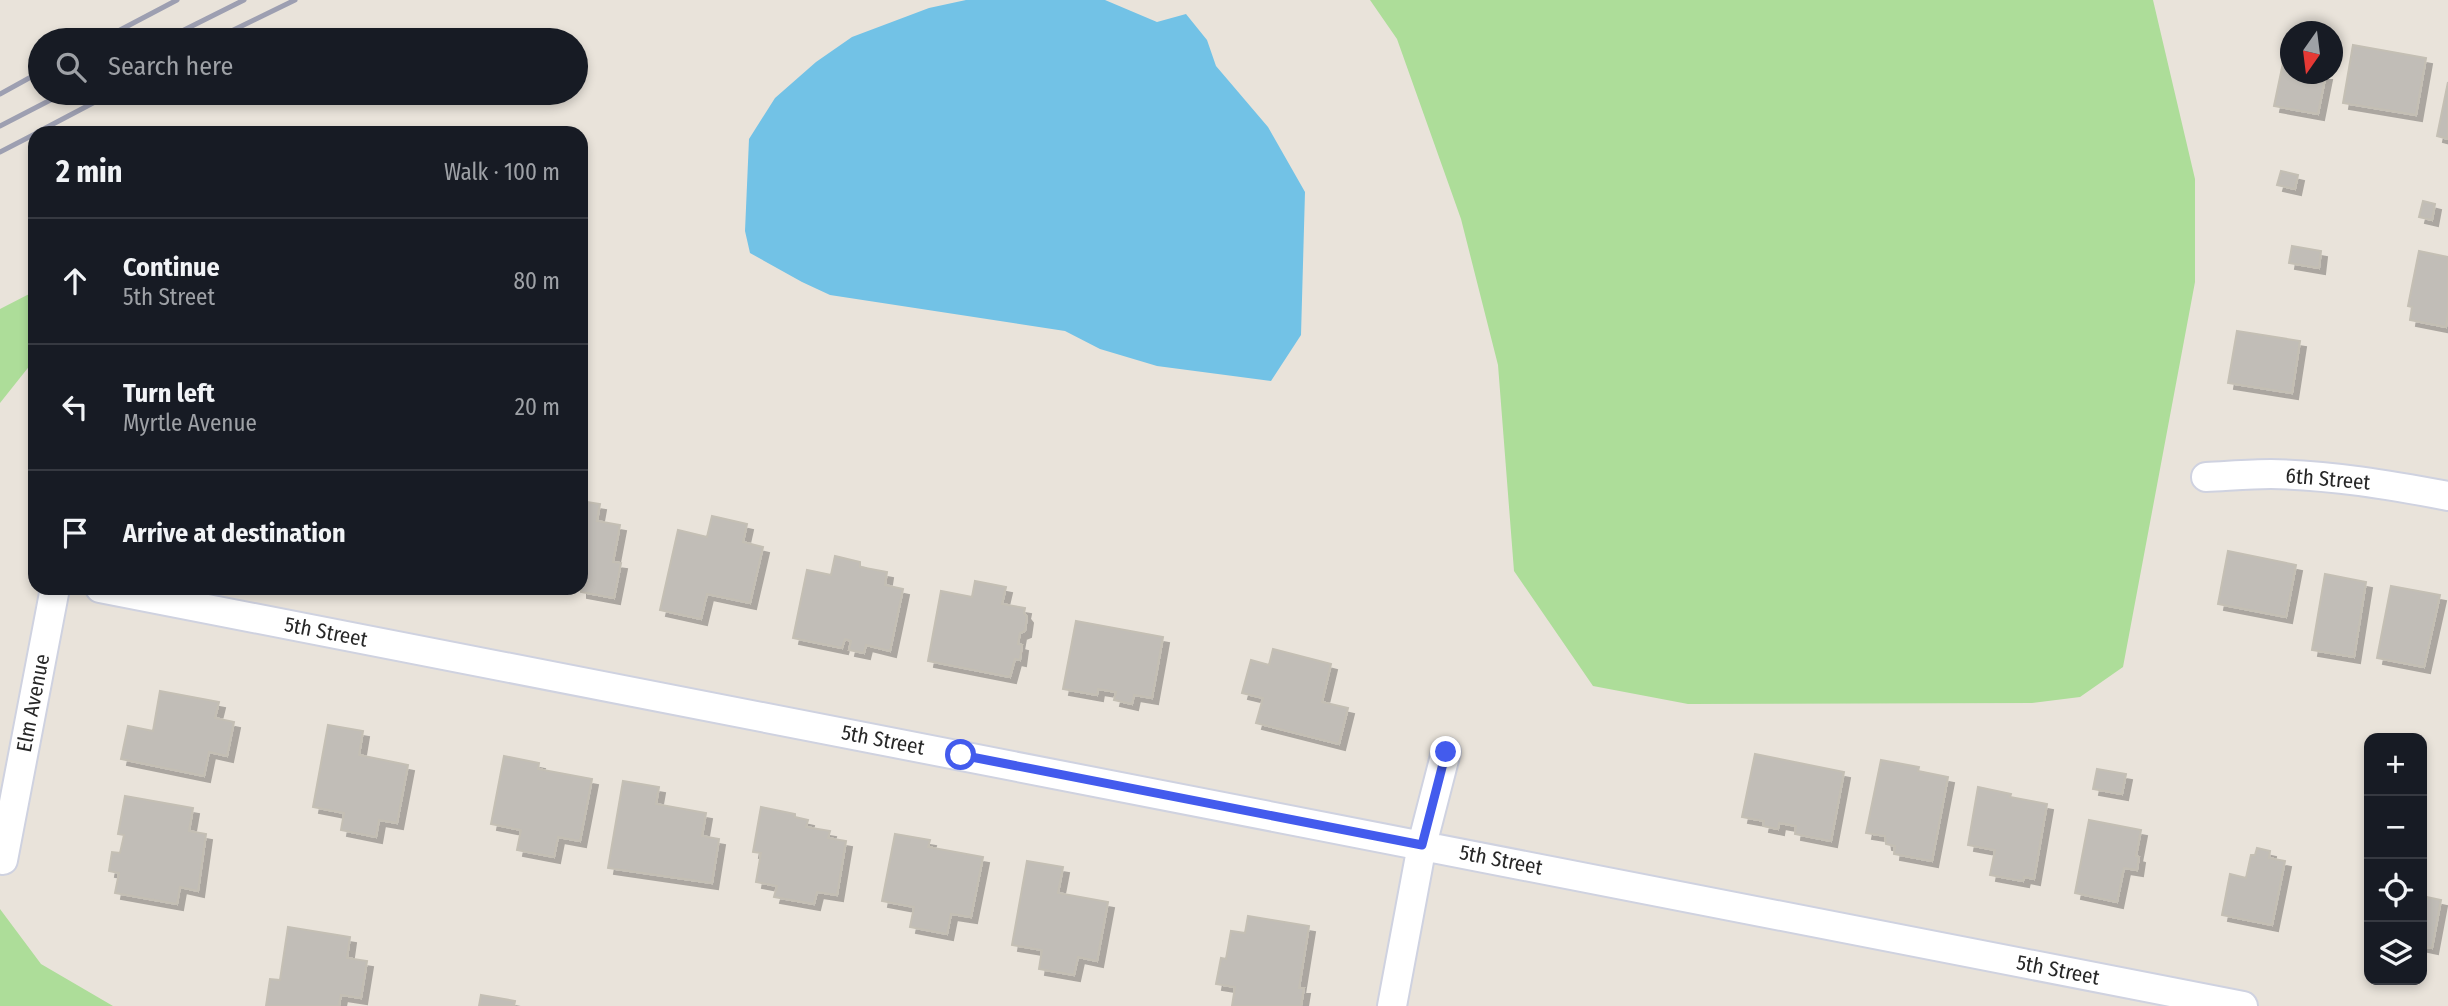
<!DOCTYPE html>
<html lang="en">
<head>
<meta charset="utf-8">
<style>
	body { margin:0; font-family:"Fira Sans Condensed",sans-serif; background:#242831; color:#f1f3f6 }
	.controls { position:absolute; right:21px; bottom:21px; display:grid; overflow:hidden; border-radius:14px; box-shadow:0 4px 10px #0003 }
	.controls button { width:63px; height:63px; display:grid; place-items:center; padding:0; border:0; border-bottom:2px solid #363941; background:#171b24; color:#f1f3f6; font:35px sans-serif }
	.compass { position:absolute; left:2280px; top:21px; width:63px; height:63px; border-radius:50%; background:#171b24; box-shadow:0 4px 10px #0003; rotate:194deg }
	.stop { position:absolute; width:21px; height:21px; margin:-16px; border:5px solid #435bed; border-radius:50%; background:#fff }
	.stop.end { background:#435bed; border-color:#fff; box-shadow:0 2px 7px #0008 }
	.list { margin:0; padding:0; list-style:none }
	h2 { display:flex; justify-content:space-between; align-items:center; height:91px; margin:0; padding:0 28px; font-size:30px }
	h2 small { font-size:23px; font-weight:400; color:#9ea1a6 }
	.list li { display:grid; grid-template-columns:46px 1fr auto; gap:21px; align-items:center; box-sizing:border-box; height:126px; padding:0 28px; border-top:2px solid #363941 }
	.list b { display:block; font-size:26px; white-space:nowrap }
	.list p { margin:0; font-size:23px; white-space:nowrap; color:#9ea1a6 }
	.list em { font-size:23px; font-style:normal; color:#9ea1a6 }
	.icon { flex:none; width:38px; height:38px; fill:none; stroke:currentColor; stroke-width:2; stroke-linecap:round; stroke-linejoin:round }
	.map { position:relative; flex:none; width:2448px; height:1006px; overflow:hidden }
	.search { position:absolute; background:#171b24; box-shadow:0 4px 10px #0003; left:28px; top:28px; width:560px; height:77px; display:flex; align-items:center; gap:18px; box-sizing:border-box; padding:0 24px; border-radius:38px; color:#9ea1a6; font-size:26px }
	.panel { position:absolute; background:#171b24; box-shadow:0 4px 10px #0003; left:28px; top:126px; width:560px; height:469px; border-radius:21px }
	.map>svg:first-child { display:block }
</style>
</head>
<body>
<div class="map">
<svg width="2448" height="1006" viewBox="0 0 2448 1006">
	<defs>
		<filter id="shadow"><feDropShadow dx="6" dy="6" stdDeviation="0" flood-color="#0004"/></filter>
	</defs>
	<rect width="100%" height="100%" fill="#e9e3da"/>
	<path fill="#addd99" d="M1370 0H2153L2195 179V282L2123 667 2080 697 2032 703 1688 704 1593 686 1514 571 1498 365 1461 219 1397 39Z
		M35 291V359L0 403V309Z
		M0 909 41 964 113 1006H0Z"/>
	<path fill="#72c2e6" d="M966 0H1105L1157 22 1186 14 1207 40 1216 66 1268 127 1305 192 1301 335 1271 381 1157 366 1100 349 1065 331 830 295 802 282 750 253 745 231 749 139 775 98 816 62 852 37 929 8Z"/>
	<path fill="#c1bdb7" stroke="#c4bfb4" stroke-width="2" filter="url(#shadow)" d="M2289 34 2290 74H2326L2318 114 2274 106Z
		M2353 45 2426 58 2416 115 2343 103Z
		M2448 82V139L2437 136Z
		M2281 171 2298 175 2295 189 2277 185Z
		M2423 201 2435 204 2432 220 2419 217Z
		M2292 246 2321 251 2319 268 2289 263Z
		M2419 251 2448 257V314L2446 327 2410 320 2412 307 2408 306Z
		M2237 331 2300 341 2292 393 2228 383Z
		M581 501 600 504 597 521 620 525 613 562 621 563 614 598 581 592Z
		M712 516 747 524 743 542 763 547 750 603 707 594 701 619 660 610 678 530 707 537Z
		M2228 551 2296 565 2286 617 2218 604Z
		M835 556 860 562V567L887 572 885 585 903 589 890 651 866 645 864 653 849 650 851 641 845 639 842 648 793 638 807 570 831 575Z
		M2325 574 2366 582 2354 657 2312 650Z
		M975 581 1006 587 1002 604 1025 608 1024 613 1027 617 1025 631 1020 633 1018 644 1022 645 1020 660 1015 659 1010 677 928 661 941 591 972 597Z
		M2391 586 2440 595 2424 667 2377 658Z
		M1076 621 1163 637 1152 698 1134 695 1132 704 1114 700 1116 692 1098 689 1097 695 1063 689Z
		M1273 649 1331 664 1322 702 1348 708 1339 744 1256 723 1263 698 1242 693 1251 660 1269 665Z
		M160 691 219 702 215 718 234 722 227 756 209 752 204 776 121 759 128 726 153 731Z
		M328 725 363 731 359 755 408 765 397 823 379 820 376 837 341 830 344 813 313 807Z
		M1755 754 1844 772 1831 841 1795 834 1796 826 1779 823 1778 829 1763 826 1764 821 1742 817Z
		M504 756 539 763 538 769 592 779 580 841 558 837 554 857 517 850 521 830 491 824Z
		M1881 760 1919 767 1918 771 1948 777 1932 861 1894 854 1895 846 1886 844 1885 836 1866 833Z
		M2097 769 2126 774 2122 794 2093 789Z
		M623 781 659 787 656 804 706 813 702 836 719 839 712 883 608 868Z
		M1978 787 2011 794 2010 797 2047 804 2034 879 2024 877 2023 881 1990 875 1995 850 1968 845Z
		M125 796 193 808 189 831 206 834 198 891 180 887 177 904 115 893 119 873 109 871 112 852 120 853 124 835 118 834Z
		M761 807 795 814V817L808 820 806 827 830 831 828 838 846 841 837 895 817 892 814 904 774 897 777 886 756 882 761 853 753 852Z
		M2089 820 2141 830 2136 856 2139 857 2137 870 2124 868 2117 902 2075 893Z
		M895 834 930 840 928 847 983 857 971 917 951 914 947 934 910 927 914 907 882 901Z
		M2257 848 2270 851 2269 858 2285 861 2272 925 2222 915 2230 874 2246 878 2251 855H2255Z
		M1027 861 1063 867 1058 893 1108 902 1097 961 1078 957 1074 975 1039 969 1042 950 1012 945Z
		M2422 896 2441 900 2432 948 2422 946Z
		M1248 916 1309 926 1299 988H1304L1301 1006H1232L1235 987 1216 984 1221 958 1226 959 1231 931 1245 933Z
		M288 927 350 937 347 958 367 961 361 998 341 995 339 1006H266L270 979 280 980Z
		M481 995 515 1001 514 1006H479Z"/>
	<g fill="none" stroke-linecap="round" stroke-linejoin="round">
		<g stroke="#cfd2e0" stroke-width="32">
			<path id="minor" d="M2206 477C2228 476 2250 474 2271 474 2331 475 2390 485 2448 496
				M100 588 2243 1006
				M3 860 55 588
				M1392 1006 1422 845 1446 752"/>
		</g>
		<use href="#minor" stroke="#fff" stroke-width="28"/>
		<path stroke="#9d9fb1" stroke-width="5" d="M101 40 177 0
			M164 40 244 0
			M213 40 295 0
			M0 94 40 72
			M0 126 64 93
			M36 133 112 93
			M0 152 35 134"/>
	</g>
	<g fill="none" stroke-linecap="round" stroke-linejoin="round">
		<path stroke="#435bed" stroke-width="9" d="M961 755 1422 845 1446 752"/>
	</g>
	<g text-anchor="middle" stroke-width="7" stroke-linejoin="round" paint-order="stroke">
		<g font-size="21" fill="#272727" stroke="#fff">
			<text transform="translate(2328 479) rotate(5)" y="7">6th Street</text>
			<text transform="translate(326 632) rotate(11)" y="7">5th Street</text>
			<text transform="translate(33 703) rotate(-79)" y="7">Elm Avenue</text>
			<text transform="translate(883 740) rotate(11)" y="7">5th Street</text>
			<text transform="translate(1501 860) rotate(11)" y="7">5th Street</text>
			<text transform="translate(2058 970) rotate(11)" y="7">5th Street</text>
		</g>
	</g>
</svg>
<div class="controls">
<button>+</button>
<button>−</button>
<button><svg class="icon" aria-label="locate" viewBox="0 0 24 24"><circle cx="12" cy="12" r="6"/><path d="M12 2v4M12 18v4M2 12h4M18 12h4"/></svg></button>
<button><svg class="icon" aria-label="layers" viewBox="0 0 24 24"><path d="M12 4l9 5-9 5-9-5zM3 14l9 5 9-5"/></svg></button>
</div>
<svg class="compass" viewBox="-18 -18 36 36"><path d="M0-13l5 13h-10z" fill="#e53935"/><path d="M0 13l5-13h-10z" fill="#9ea1a6"/></svg>
<div class="stop" style="left:961px;top:755px"></div>
<div class="stop end" style="left:1446px;top:752px"></div>
<div class="search"><svg class="icon" aria-label="search" viewBox="0 0 24 24"><circle cx="10" cy="10" r="6"/><path d="M15 15l6 6"/></svg>Search here</div>
<section class="panel">
<h2>2 min<small>Walk · 100 m</small></h2>
<ul class="list">
<li><svg class="icon" aria-label="ahead" viewBox="0 0 24 24"><path d="M12 20V5M6 11l6-6 6 6"/></svg><div><b>Continue</b><p>5th Street</p></div><em>80 m</em></li>
<li><svg class="icon" aria-label="left" viewBox="0 0 24 24"><path d="M17 20v-9H6M10 6l-5 5 5 5"/></svg><div><b>Turn left</b><p>Myrtle Avenue</p></div><em>20 m</em></li>
<li><svg class="icon" aria-label="arrive" viewBox="0 0 24 24"><path d="M6 21V4h12l-3 4 3 4H6"/></svg><div><b>Arrive at destination</b></div></li>
</ul>
</section>
</div>
</body>
</html>
